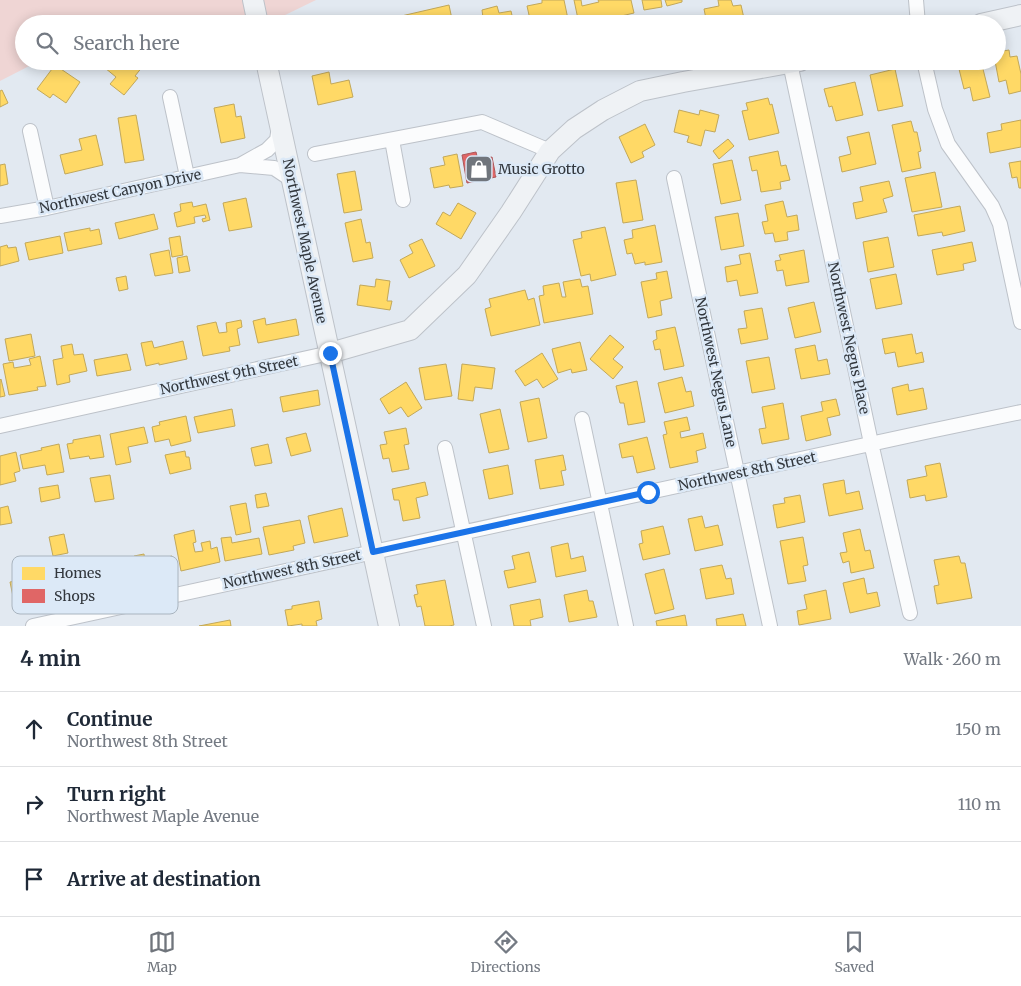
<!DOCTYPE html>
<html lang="en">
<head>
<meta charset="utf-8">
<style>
	body { margin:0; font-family:Merriweather,serif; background:#f6f6f7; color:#1f2937 }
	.stop { position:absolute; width:15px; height:15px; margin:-11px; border:4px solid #1a73e8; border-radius:50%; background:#fff }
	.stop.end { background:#1a73e8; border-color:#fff; box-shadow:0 1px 5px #0008 }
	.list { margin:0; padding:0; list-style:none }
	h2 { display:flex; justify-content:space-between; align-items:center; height:65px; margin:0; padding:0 20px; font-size:21px }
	h2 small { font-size:16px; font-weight:400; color:#747a83 }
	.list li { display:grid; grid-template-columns:32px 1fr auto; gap:15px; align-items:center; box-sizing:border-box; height:75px; padding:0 20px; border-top:1px solid #e0e1e3 }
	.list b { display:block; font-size:19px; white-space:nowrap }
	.list p { margin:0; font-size:16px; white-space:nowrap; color:#747a83 }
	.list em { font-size:16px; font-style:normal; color:#747a83 }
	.icon { flex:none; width:28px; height:28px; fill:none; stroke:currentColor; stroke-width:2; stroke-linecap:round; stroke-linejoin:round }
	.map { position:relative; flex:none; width:1021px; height:626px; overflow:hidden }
	.search { position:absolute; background:#fff; box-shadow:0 2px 12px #0003; left:15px; right:15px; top:15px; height:55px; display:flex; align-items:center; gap:12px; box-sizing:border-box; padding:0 18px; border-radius:28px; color:#747a83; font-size:19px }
	.sheet { height:290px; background:#fff }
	nav { display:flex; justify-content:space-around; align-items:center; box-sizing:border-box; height:70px; border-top:1px solid #e0e1e3; background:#fff; font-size:14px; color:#747a83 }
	nav a { display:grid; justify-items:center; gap:2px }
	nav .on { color:#70757c }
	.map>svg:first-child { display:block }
</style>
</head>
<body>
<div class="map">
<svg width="1021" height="626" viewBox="0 0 1021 626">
	<rect width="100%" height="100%" fill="#e2e9f1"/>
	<path fill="#efd5d4" d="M0 0H316L281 17 252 24H150L131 22 124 24H24V61H39L0 81Z"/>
	<path fill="#ffd966" stroke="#c2a85a" d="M542 0H564L569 24H554L553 17 548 18 549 24H531L527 6 542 3Z
		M574 0H581L582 6 599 2 598 0H631L634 13 600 21 601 24H579Z
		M642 0H661L662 7 644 10Z
		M665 0H682V2L667 6Z
		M718 0H731L733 6 741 5 745 23 707 24 704 9 719 6Z
		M449 5 453 24H399L397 17Z
		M497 6 499 13 511 11 514 24H467L466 21 483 18 482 10Z
		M1009 50 1010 57 1017 56 1021 74V91L1009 94 1006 80 999 82 995 61H997V52Z
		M110 61H147L135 76 138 78 124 95 110 84 116 77 105 68Z
		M446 61H462L463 65 448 69Z
		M957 61H981L990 97 973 101 970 87 964 89Z
		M55 65 80 82 66 103 53 94 50 98 37 89Z
		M895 69 903 106 878 111 870 75Z
		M329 72 331 84 349 80 353 97 318 105 312 76Z
		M855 82 863 115 836 121 832 106 829 107 824 89Z
		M2 90 8 103 0 107V91Z
		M768 98 770 105 772 104 779 133 749 140 742 111 748 110 746 103Z
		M234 104 236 117 241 116 245 138 221 143 214 108Z
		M679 110 699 115 700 110 719 115 715 132 705 130 701 146 687 142 689 136 674 132Z
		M136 115 144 160 125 163 118 118Z
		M1021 120V147L990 153 987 133 1002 130 1001 124Z
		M911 121 914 132H917L921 151 918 152 921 168 902 172 892 125Z
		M645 124 655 145 642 152 644 157 631 163 619 137Z
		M869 132 876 164 842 172 839 157 851 154 847 137Z
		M96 135 103 165 65 174 60 155 82 150 79 139Z
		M728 139 734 146 719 159 713 151Z
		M778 151 781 166 786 165 790 180 780 182 781 189 761 192 757 170 752 171 749 157Z
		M457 154 463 186 450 188 449 185 434 188 430 168 445 165 443 157Z
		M732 160 741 200 721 204 713 164Z
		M1021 161V188H1019L1017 177 1012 178 1009 163Z
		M5 164 8 184 0 186V165Z
		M355 171 362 210 344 213 337 174Z
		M935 172 942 207 912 212 905 178Z
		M636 180 643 220 623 223 616 183Z
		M889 181 893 196 883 199 887 212 856 219 853 203 863 201 860 187Z
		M246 198 252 227 229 231 223 203Z
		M783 201 787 217 797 215 799 230 787 232 788 240 775 242 773 233 765 234 762 222 768 221 765 205Z
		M192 202 193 207 206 204 210 220 203 222 202 219 206 218 205 215 194 217 195 223 177 227 174 213 181 211 180 204Z
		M458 203 476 213 461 239 436 224 443 212 450 216Z
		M960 206 965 231 943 236 942 232 918 236 914 215Z
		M738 213 744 246 721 250 715 217Z
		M154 214 158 229 119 239 115 223Z
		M361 219 366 243 370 242 373 258 353 262 345 223Z
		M655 225 662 262 645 265V262L635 264 632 253 627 254 624 240 633 238 632 230Z
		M605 227 616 275 591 281 590 274 581 276 573 240 582 238 581 232Z
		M90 228V231L99 229 102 244 68 251 64 233Z
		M60 236 63 253 29 260 25 243Z
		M180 236 183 255 172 257 169 238Z
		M888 237 894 267 868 272 863 242Z
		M422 239 435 266 409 278 400 260 413 253 409 245Z
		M972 242 976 261 963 264 964 270 937 275 932 250Z
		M7 245 8 248 16 247 19 261 0 266V247Z
		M169 250 173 273 155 276 150 254Z
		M804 250 809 282 786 286 783 270 777 271 775 261 781 260 779 255Z
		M750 253 758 293 740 296 737 280 727 282 725 267 741 264 739 255Z
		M187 256 190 271 179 273 177 258Z
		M667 271 672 298 660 301 662 315 648 318 641 282 657 279 656 273Z
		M896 274 902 304 876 309 870 279Z
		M126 276 128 289 119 291 116 278Z
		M376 279 390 281 387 301H392L390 310 357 305 360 285 375 287Z
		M580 279 582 287 588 286 593 314 544 323 539 296 544 295 543 286 559 283 562 297H566L563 282Z
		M525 290 528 300 534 298 540 325 491 336 485 309 491 307 489 299Z
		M814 302 821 332 795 338 788 308Z
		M762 308 768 339 741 344 738 329 747 328 744 311Z
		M265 318 266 325 296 319 299 335 258 343 253 321Z
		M241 320 242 327 237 329 240 345 229 347 230 351 203 356 197 326 216 322 219 333 227 332 226 323Z
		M675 327 684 366 664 370 660 349 655 350 653 341 657 339 656 331Z
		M31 334 35 356 9 361 5 339Z
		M912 334 916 354 922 352 924 362 898 367 895 352 885 354 882 339Z
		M610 335 624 347 613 359 623 367 613 379 590 359Z
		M152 341 154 348 183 341 187 359 159 365V363L146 366 141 343Z
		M580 342 587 370 572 373 571 369 558 373 552 349Z
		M72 344 74 355 83 354 87 371 69 375 70 382 57 385 53 360 63 358 61 346Z
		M815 345 818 361 827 359 830 374 801 379 795 349Z
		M542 353 558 379 543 388 537 379 525 386 515 371Z
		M127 354 131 370 97 376 94 360Z
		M40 356 46 386 37 387 38 390 9 395 3 364 13 362 14 368 31 365 29 359Z
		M769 357 775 389 752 393 746 361Z
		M446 364 452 396 425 400 419 368Z
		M462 364 495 368 492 389 475 387 473 401 458 399Z
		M682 377 686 392 691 391 694 406 665 413 658 383Z
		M1 379 5 396 0 397V380Z
		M637 381 645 422 628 425 624 403H620L616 386Z
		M406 382 422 408 408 417 401 407 389 414 380 399Z
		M908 384 909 391 923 388 927 409 897 415 892 388Z
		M318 390 320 405 283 412 280 397Z
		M539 398 547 438 528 442 520 402Z
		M836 399 840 415 827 418 831 435 806 441 801 416 823 411 821 402Z
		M783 403 789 439 762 444 759 429 766 428 762 407Z
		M232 409 235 426 198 433 194 417Z
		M500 409 509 449 489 453 480 414Z
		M186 416 191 441 171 446 169 439 155 442 152 427 160 425 159 422Z
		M687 417 690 430 680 432 681 438 703 433 706 448 696 451 698 462 670 468 663 435 667 434 664 422Z
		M144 427 148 443 128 447 131 462 116 465 110 434Z
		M406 428 409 444 404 445 409 469 392 472 389 458 383 459 380 445 387 444 384 432Z
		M306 433 311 451 291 456 286 438Z
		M100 435 104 457 90 459 89 456 70 459 67 444 73 443V440Z
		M647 437 655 469 637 473 633 456 622 458 619 444Z
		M59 444 64 472 47 475 45 465 23 469 20 455 42 450 41 448Z
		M268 444 272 463 255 466 251 448Z
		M185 451 186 457H189L191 469 170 474 165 455Z
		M16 452 20 471 14 473 16 481 0 485V456Z
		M563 455 566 470 561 471 564 485 540 489 535 460Z
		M940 463 947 497 926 501 925 495 910 498 907 480 927 476 925 466Z
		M508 465 513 494 489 499 483 470Z
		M110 475 114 499 95 502 90 478Z
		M844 480 846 494 859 491 863 509 829 516 823 484Z
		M425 482 428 495 416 498 420 518 403 521 399 500H394L392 489Z
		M58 485 60 498 41 502 39 488Z
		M266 493 269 506 257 508 255 495Z
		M800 495 805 522 777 528 773 505 785 503 784 498Z
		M246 503 251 532 236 535 230 506Z
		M8 506 12 523 0 525V508Z
		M342 508 348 536 314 543 308 516Z
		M702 516 705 528 718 525 723 545 695 551 688 519Z
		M300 520 305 543 293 546 294 550 269 555 263 527Z
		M663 526 670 554 643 560 639 544 643 543 641 531Z
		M860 529 865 551 870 550 874 568 851 573 849 561 843 563 840 553 847 552 843 533Z
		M194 530 196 542 193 543 195 552 203 551 201 543 210 541 211 549 217 547 220 562 181 571 174 535Z
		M64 534 68 553 53 556 49 537Z
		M231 537 232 543 259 538 262 554 225 561 221 538Z
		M803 537 808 565 803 566 806 581 788 584 780 541Z
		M568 543 571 559 583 556 586 571 556 577 551 547Z
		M529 552 536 582 508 588 504 571 515 569 512 556Z
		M144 554 145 562 172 556 175 571 168 572V575L139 581 134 556Z
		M959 556 961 563H965L972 598 937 604 934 586 939 585 934 560Z
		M722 565 726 579 731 578 734 594 706 599 700 569Z
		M664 569 674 609 655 614 645 574Z
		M864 578 867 594 877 592 880 606 850 613 843 583Z
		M26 579 27 585 43 582 47 600 15 606 10 582Z
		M445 580 454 625 449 626H425L421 606 417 607 414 595 418 594 416 585Z
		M587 590 589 601H593L597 617 569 622 564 595Z
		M826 590 831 619 799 625 797 611 807 609 804 595Z
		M540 599 543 617 530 620 531 626H514L510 605Z
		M319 601 322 619 316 621 317 626H302V624L288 626 285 610 292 609V606Z
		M743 614 746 626H717L716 619Z
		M685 615 687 626H657L656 621Z
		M230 620 231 626H199Z"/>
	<path fill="#e06666" stroke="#ac585a" d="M476 152 478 160 492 157 496 177 467 183 462 155Z"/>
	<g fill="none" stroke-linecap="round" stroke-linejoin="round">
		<g stroke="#bdc2c9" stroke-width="16">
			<path id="street" d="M916 0 918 24
				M924 61 935 109 948 144 992 206 1000 224 1021 322
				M790 63 871 443 910 613
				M170 97 187 176
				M30 131 47 208
				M392 140 403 200
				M315 154 482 122 550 151
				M240 165 274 168 292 180
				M674 178 770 626
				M0 216 47 208 240 165 267 150 277 140 279 126
				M582 419 626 626
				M0 426 330 353
				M445 448 484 626
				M33 626 930 431 1021 412"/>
		</g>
		<g stroke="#bdc2c9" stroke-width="22">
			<path id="secondary" d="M253 0 258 24
				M981 24 1021 15
				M266 61 389 626
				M330 353 410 330 467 275 511 212 550 151 574 129 603 110 640 91 683 82 800 61"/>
		</g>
		<use href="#street" stroke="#fbfcfd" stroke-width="14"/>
		<use href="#secondary" stroke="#eff2f5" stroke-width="20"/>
	</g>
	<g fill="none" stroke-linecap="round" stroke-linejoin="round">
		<path stroke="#1a73e8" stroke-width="6" d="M330 353 373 552 648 492"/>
	</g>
	<defs>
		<g id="shop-square" transform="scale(1.4375)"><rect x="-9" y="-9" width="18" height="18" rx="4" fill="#70757c" stroke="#dce9f7"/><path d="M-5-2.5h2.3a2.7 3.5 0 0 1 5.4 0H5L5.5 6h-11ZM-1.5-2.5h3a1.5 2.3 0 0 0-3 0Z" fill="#fff"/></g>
	</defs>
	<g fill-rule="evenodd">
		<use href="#shop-square" x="479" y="169"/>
	</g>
	<g text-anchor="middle" stroke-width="5" stroke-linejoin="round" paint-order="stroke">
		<g font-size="14" fill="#32373d" stroke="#dce9f7" text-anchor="start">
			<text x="498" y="174">Music Grotto</text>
		</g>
		<g font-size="14" fill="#32373d" stroke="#dce9f7">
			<text transform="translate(120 191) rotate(-12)" y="5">Northwest Canyon Drive</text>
			<text transform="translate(305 241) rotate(78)" y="5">Northwest Maple Avenue</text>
			<text transform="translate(849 338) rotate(78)" y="5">Northwest Negus Place</text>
			<text transform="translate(716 372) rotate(78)" y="5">Northwest Negus Lane</text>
			<text transform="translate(229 375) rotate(-12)" y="5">Northwest 9th Street</text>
			<text transform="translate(747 471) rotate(-12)" y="5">Northwest 8th Street</text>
			<text transform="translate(292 569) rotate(-12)" y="5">Northwest 8th Street</text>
		</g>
	</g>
	<rect x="12" y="556" width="166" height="58" rx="8" fill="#dce9f7" stroke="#a9b4bf" stroke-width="1"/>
	<rect x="22" y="567" width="23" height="13" fill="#ffd966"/>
	<rect x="22" y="589" width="23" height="14" fill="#e06666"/>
	<g font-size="14" fill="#32373d">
		<text x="54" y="578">Homes</text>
		<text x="54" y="601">Shops</text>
	</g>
</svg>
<div class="stop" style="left:648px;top:492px"></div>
<div class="stop end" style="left:330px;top:353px"></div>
<div class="search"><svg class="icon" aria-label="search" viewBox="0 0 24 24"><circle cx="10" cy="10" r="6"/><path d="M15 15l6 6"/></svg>Search here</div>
</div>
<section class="sheet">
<h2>4 min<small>Walk · 260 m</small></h2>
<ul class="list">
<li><svg class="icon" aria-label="ahead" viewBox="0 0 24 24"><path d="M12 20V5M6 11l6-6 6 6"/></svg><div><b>Continue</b><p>Northwest 8th Street</p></div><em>150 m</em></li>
<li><svg class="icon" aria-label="right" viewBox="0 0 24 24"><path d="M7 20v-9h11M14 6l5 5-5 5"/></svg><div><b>Turn right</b><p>Northwest Maple Avenue</p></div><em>110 m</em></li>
<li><svg class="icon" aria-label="arrive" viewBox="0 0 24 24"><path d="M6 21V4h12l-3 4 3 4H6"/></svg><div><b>Arrive at destination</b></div></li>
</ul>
</section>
<nav>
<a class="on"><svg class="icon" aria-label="map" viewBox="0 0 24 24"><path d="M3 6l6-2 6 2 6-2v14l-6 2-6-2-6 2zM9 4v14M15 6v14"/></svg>Map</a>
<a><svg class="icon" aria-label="directions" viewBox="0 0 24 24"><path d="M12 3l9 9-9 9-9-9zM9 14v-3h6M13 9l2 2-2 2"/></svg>Directions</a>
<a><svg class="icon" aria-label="saved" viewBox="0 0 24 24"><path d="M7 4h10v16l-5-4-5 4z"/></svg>Saved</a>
</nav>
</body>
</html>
